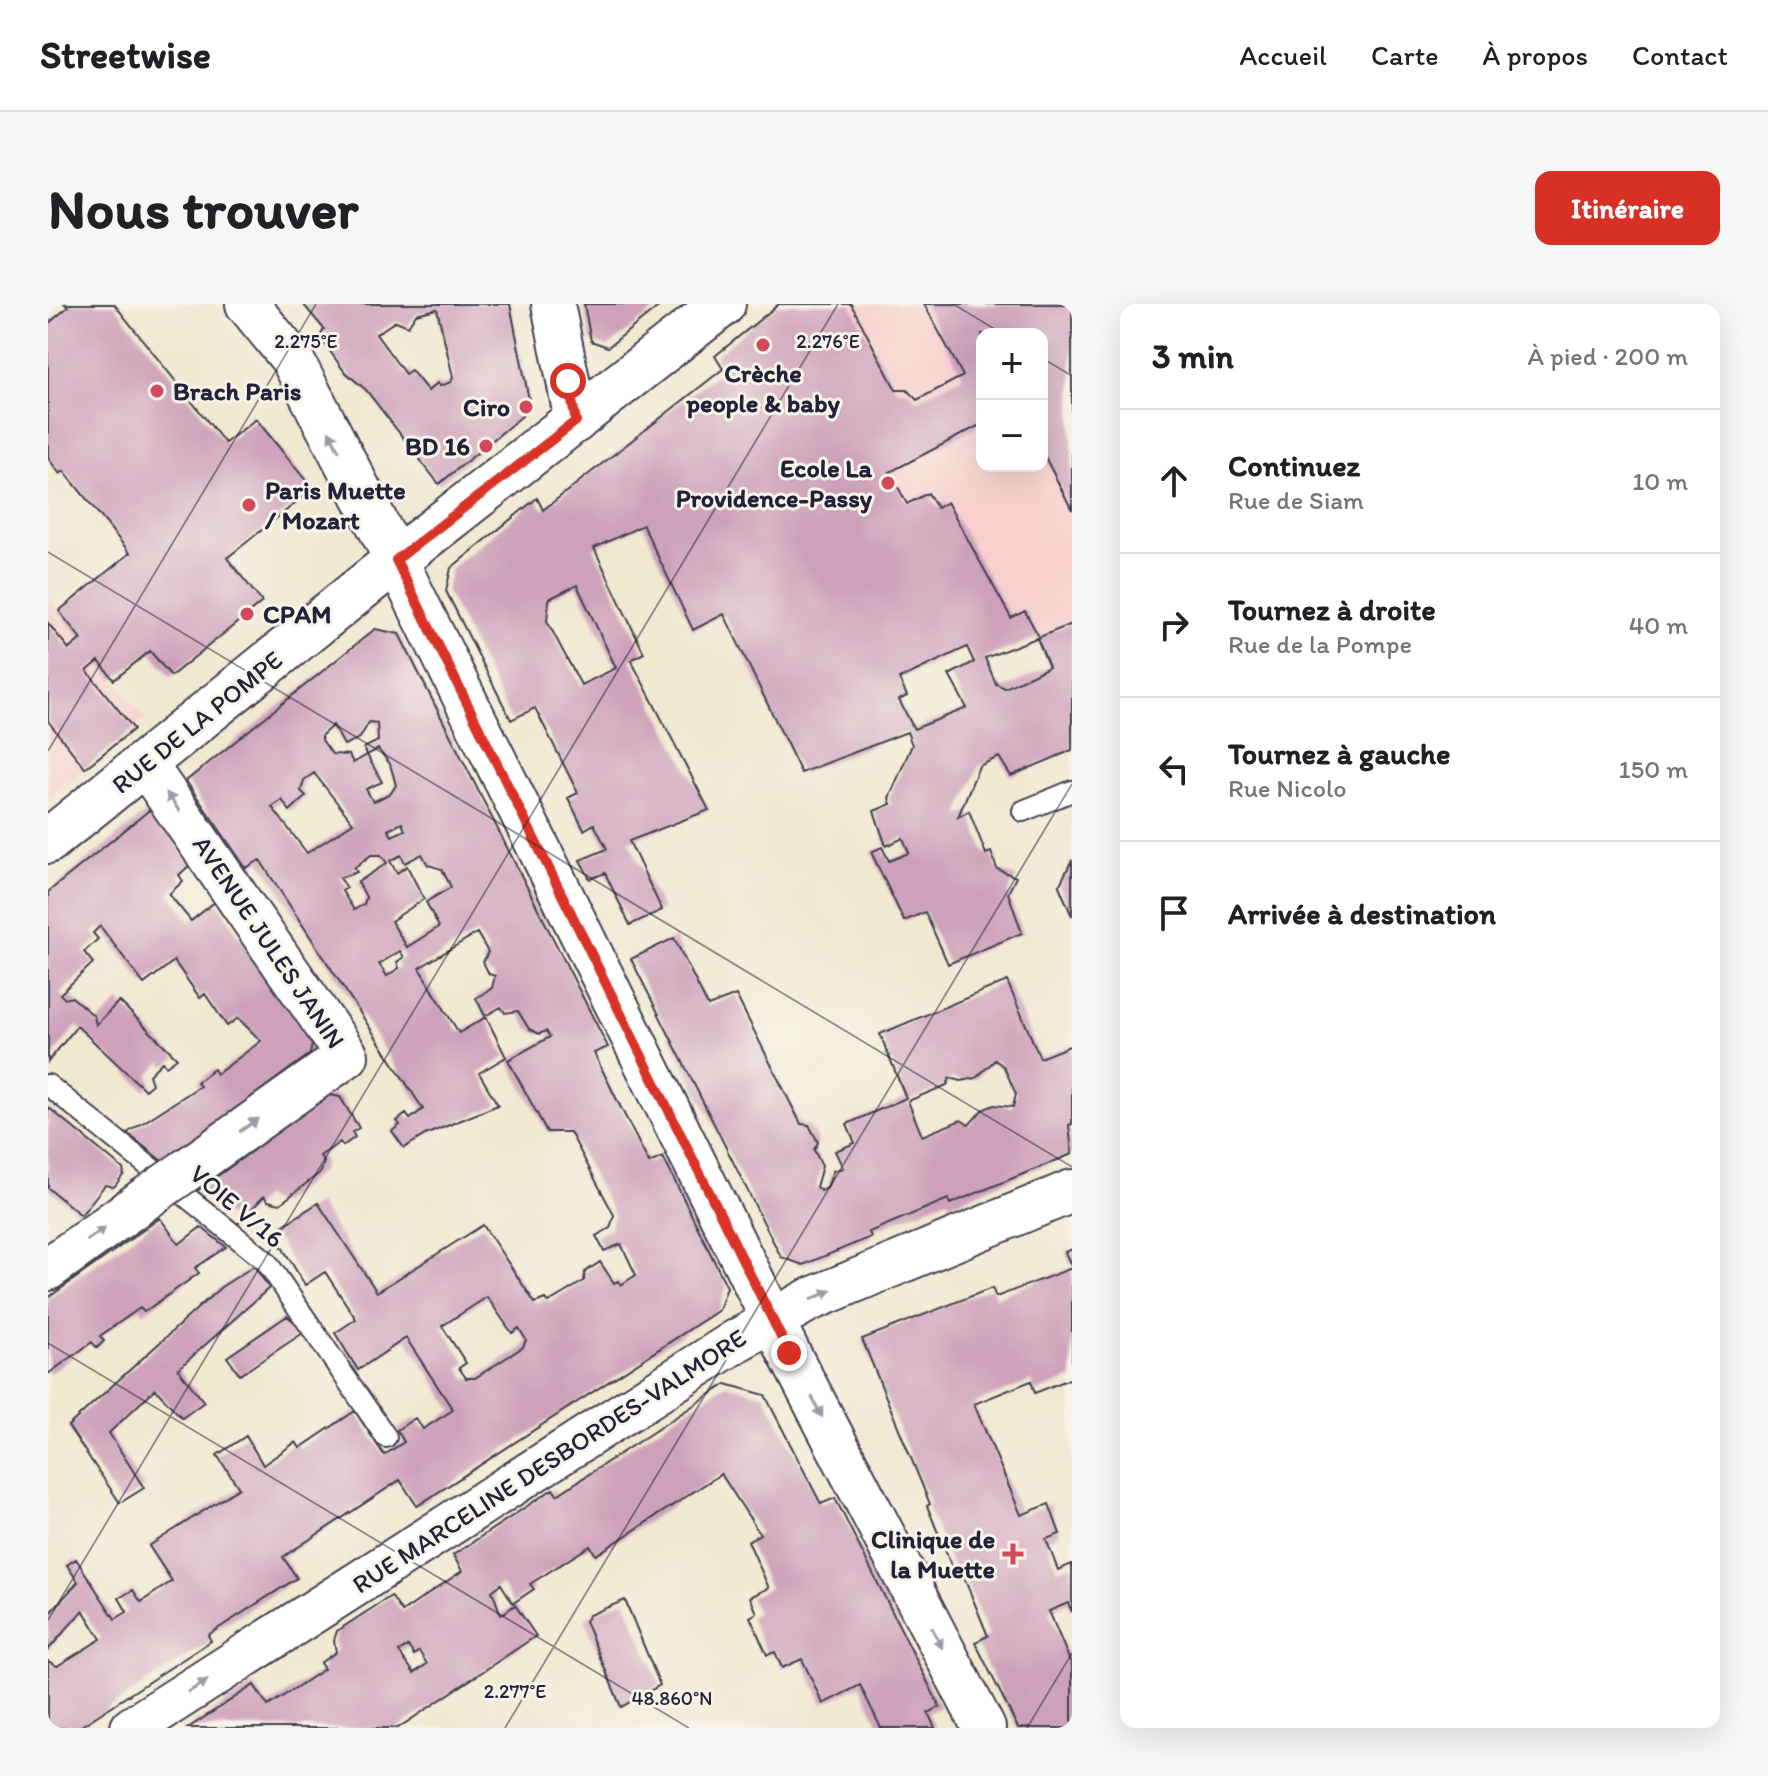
<!DOCTYPE html>
<html lang="fr">
<head>
<meta charset="utf-8">
<style>
	body { margin:0; font-family:Itim,sans-serif; background:#f6f6f6; color:#202124 }
	.controls { position:absolute; right:24px; top:24px; display:grid; overflow:hidden; border-radius:16px; box-shadow:0 8px 32px #0002 }
	.controls button { width:72px; height:72px; display:grid; place-items:center; padding:0; border:0; border-bottom:2px solid #e0e0e0; background:#fff; color:#202124; font:40px sans-serif }
	.stop { position:absolute; width:24px; height:24px; margin:-18px; border:6px solid #d93025; border-radius:50%; background:#fff }
	.stop.end { background:#d93025; border-color:#fff; box-shadow:0 2px 8px #0008 }
	.list { margin:0; padding:0; list-style:none }
	h2 { display:flex; justify-content:space-between; align-items:center; height:104px; margin:0; padding:0 32px; font-size:34px }
	h2 small { font-size:26px; font-weight:400; color:#757577 }
	.list li { display:grid; grid-template-columns:52px 1fr auto; gap:24px; align-items:center; box-sizing:border-box; height:144px; padding:0 32px; border-top:2px solid #e0e0e0 }
	.list b { display:block; font-size:30px; white-space:nowrap }
	.list p { margin:0; font-size:26px; white-space:nowrap; color:#757577 }
	.list em { font-size:26px; font-style:normal; color:#757577 }
	.icon { flex:none; width:44px; height:44px; fill:none; stroke:currentColor; stroke-width:2; stroke-linecap:round; stroke-linejoin:round }
	.map { position:relative; flex:none; width:1024px; height:1424px; overflow:hidden; border-radius:16px }
	header { display:flex; align-items:center; gap:48px; box-sizing:border-box; height:112px; padding:0 40px; background:#fff; border-bottom:2px solid #e0e0e0 }
	header strong { font-size:38px }
	nav { display:flex; gap:44px; margin-inline-start:auto; font-size:28px }
	.intro { display:flex; align-items:center; justify-content:space-between; box-sizing:border-box; height:192px; padding:0 48px }
	h1 { margin:0; font-size:56px }
	.button { padding:20px 36px; border-radius:16px; background:#d93025; color:#fff; font-size:28px; font-weight:700 }
	main { display:flex; gap:48px; padding:0 48px }
	aside { flex:1; background:#fff; border-radius:16px; box-shadow:0 8px 32px #0002 }
	.map>svg:first-child { display:block }
</style>
</head>
<body>
<header>
<strong>Streetwise</strong>
<nav><a>Accueil</a><a>Carte</a><a>À propos</a><a>Contact</a></nav>
</header>
<div class="intro"><h1>Nous trouver</h1><a class="button">Itinéraire</a></div>
<main>
<div class="map">
<svg width="1024" height="1424" viewBox="0 0 1024 1424">
	<rect width="100%" height="100%" fill="#f7f3e8"/>
	<filter id="ink" filterUnits="userSpaceOnUse"><feTurbulence type="fractalNoise" baseFrequency=".0125" numOctaves="2"/><feDisplacementMap in="SourceGraphic" scale="16" xChannelSelector="R" yChannelSelector="G"/><feConvolveMatrix kernelMatrix="1 2 1 2 8 2 1 2 1" color-interpolation-filters="sRGB"/></filter>
	<filter id="wash" filterUnits="userSpaceOnUse"><feTurbulence type="fractalNoise" baseFrequency=".006" numOctaves="4" result="noise"/><feDisplacementMap in="SourceGraphic" scale="32" xChannelSelector="R" yChannelSelector="G"/><feGaussianBlur stdDeviation="1.8" result="paint"/><feColorMatrix in="noise" values="0 0 0 0 0 0 0 0 0 0 0 0 0 0 0 0 0 1.4 0 .05"/><feComposite in="paint" operator="in"/></filter>
	<g filter="url(#wash)">
		<rect width="100%" height="100%" fill="#f1e8d0"/>
		<path fill="#f7d0cf" d="M736 0H951L934 30V162H994V88L1024 73V320L926 358Z
			M0 294 98 415 0 494Z"/>
		<g id="blocks">
			<path fill="#cea1ba" fill-rule="evenodd" d="M17 0H66L177 139 208 115 265 185 179 254 214 298 185 322 123 372 102 347 66 376 51 357 39 367 86 425 37 464 0 417V319L21 345 33 335 11 307 82 249 16 167 12 170 0 154V20L20 3Z
				M255 0H462L481 96 474 112 391 180 318 86 296 67 272 33 276 25ZM389 5 405 73 403 78 392 82 389 79 380 87 363 66 357 70 328 30 348 17 360 22 368 10Z
				M536 0H614L560 43 543 37Z
				M731 0H803L848 86H859L869 96 915 72 876 0H1024V206L994 147V30H934V120L842 168 859 200 880 189 889 204 899 198 963 314 977 307 991 333 937 354 948 380 957 384 1001 363 989 334 1024 320V446L963 472 951 453 931 462 910 513 921 507 938 550 943 548 949 565 968 573 960 589 974 629 900 660 877 608 856 617 823 548 834 543 841 557 861 549 855 534 838 542 826 507 843 500 841 494 864 441 859 428 753 469 676 310 645 326 595 221 546 244 596 349 583 356 661 506 581 537 614 606 582 621 557 569 542 575 532 556 559 545 546 520 536 526 520 494 530 489 487 404 463 416 398 287 403 264 489 194 495 206 675 65 667 52ZM529 281 568 364 533 381 499 317 501 295ZM919 343 926 358 901 371 919 404 866 425 851 396 859 392 851 375Z
				M327 325 351 330 560 743 546 749 570 798 601 859 615 853 679 983 671 1006 369 1202 352 1176 235 1253 249 1274 160 1331 163 1337 41 1417 30 1424H0V1357L9 1362 53 1335 35 1306 0 1346V1311L30 1278 19 1261 28 1255 67 1315 79 1308 71 1294 85 1286 93 1298 124 1277 101 1242 191 1184 169 1151 198 1132 215 1161 248 1138 252 1144 307 1107 336 1151 356 1138 349 1126 367 1114 375 1125 405 1106 358 1034 310 1066 287 1029 308 1015 277 968 257 981 225 928 270 899 329 988 435 921 487 999 497 995 501 998 536 977 537 968 552 958 566 979 570 977 573 981 588 971 573 940 556 947 548 932 562 924 566 911 522 828H499L460 756 502 733 498 727 491 730 481 725 470 707 457 709 453 703 437 712 428 694 444 684 447 672 441 670 435 658 440 648 429 629 371 664 411 729 438 713 458 753 431 769 450 801 377 831 356 844 344 827 352 821 349 817 358 810 362 815 375 805 212 556 198 564 138 477ZM321 418 329 419 330 437 316 444 319 451 330 445 342 460 348 481 343 489 325 498 318 485 334 478 319 451 305 459 301 451 284 450 274 436V431L285 421 296 441 312 434ZM266 469 305 519 259 549 224 503 234 496 242 507 258 492 253 487 256 476ZM354 519 357 526 344 532 340 526ZM374 550 380 561 394 565 403 583 378 598 391 623 359 643 343 617 376 595 359 562 349 569 342 557 353 551 357 559ZM323 551H333L339 559 310 578 318 593 316 600 306 606 294 587 299 584 292 574 309 568 306 564ZM352 647 356 653 349 658 351 664 339 672 331 660ZM439 993 464 1029 471 1024 478 1036 475 1043 427 1074H418L411 1064 418 1059 394 1022Z
				M104 504 143 560 131 571 135 577 121 590 143 617 168 597 264 740 262 750 115 858 79 829 152 782 149 778 166 765 169 770 213 737 190 714 179 722 157 690 152 694 126 657 96 680 52 622 45 629 50 635 36 648 45 659 12 690 17 695 24 693 46 712 48 721 71 697 129 754 118 762 114 758 101 771 104 780 97 786 29 722 0 758V588Z
				M1024 556V612L1011 582Z
				M626 634 660 702 688 691 753 820 761 821 770 838 766 846 774 862 768 883 773 887 779 884 785 867 795 864 787 847 807 839 799 820 858 794 832 730 959 677 992 754 1024 741V820L1021 821 1024 850 902 900 900 895 821 928 823 933 755 961 733 953 583 655ZM947 756 956 763 968 790 965 803 946 801 934 806 921 821 913 816 874 832 860 797 899 781 902 774 913 777 928 774Z
				M281 791 292 793 311 824 304 828 307 833 295 842 292 838 272 852 276 858 273 868 232 900 220 897 216 892 190 920 149 887Z
				M0 803 75 865 76 870 66 883 57 881 33 911 0 884Z
				M112 914 131 940 153 923 178 943 147 964 151 969 96 1008 92 1004 52 1032 56 1037 49 1044 44 1038 0 1070V994Z
				M1024 945V1074L987 1089 983 1077 926 1100 973 1211 1001 1200 1012 1230 998 1235 1010 1266 1024 1260V1308L1020 1299 1001 1307 1024 1362V1424H970L927 1338 940 1332 915 1271 908 1273 879 1202 882 1200 814 1035 944 984 948 993 1024 964 1017 948Z
				M206 962 221 984 130 1065 156 1098 134 1114 107 1085 61 1129 96 1184 72 1199 20 1122 173 983Z
				M239 1012 258 1027 192 1071 179 1053Z
				M678 1080 717 1091 773 1200 787 1194 892 1403 880 1409 887 1424H833L812 1381 775 1400 754 1355 734 1364 727 1348 719 1351 702 1313 709 1309 702 1293 721 1284 700 1237 712 1230 673 1170 548 1251 542 1242 482 1280 486 1285 465 1299 453 1280 444 1287 453 1311 467 1301 488 1332 350 1424H140L206 1381 220 1402 276 1365 272 1359 288 1348 286 1336 289 1327 343 1292 354 1308 414 1267 405 1251 505 1185 509 1191ZM360 1342 366 1351 371 1347 379 1360 366 1369 351 1348Z
				M577 1296 612 1381 573 1403 537 1317 541 1311Z"/>
		</g>
	</g>
	<g filter="url(#ink)">
		<use href="#blocks" fill-opacity="0" stroke="#414051" stroke-width="2"/>
		<g fill="none" stroke-linecap="round" stroke-linejoin="round">
			<g stroke="#414051" stroke-width="24">
				<path id="lane" d="M975 507 1024 487
					M0 781 218 957 338 1133"/>
			</g>
			<g stroke="#414051" stroke-width="46">
				<path id="street" d="M199 0 244 55 348 256 741 1049 936 1424
					M505 0 528 117
					M97 460 299 752 137 867
					M0 965 97 895
					M84 1424 688 1037 761 996 1024 887"/>
			</g>
			<g stroke="#414051" stroke-width="48">
				<path id="secondary" d="M0 537 348 256 675 0"/>
			</g>
			<use href="#lane" stroke="#fff" stroke-width="20"/>
			<use href="#street" stroke="#fff" stroke-width="42"/>
			<use href="#secondary" stroke="#fff" stroke-width="44"/>
			<g stroke="#414051" stroke-width="46" stroke-linecap="butt">
				<path id="street-bridge" d="M97 895 137 867"/>
			</g>
			<use href="#street-bridge" stroke="#fff" stroke-width="42"/>
		</g>
		<defs><path id="oneway-solid" d="M-6-.8H1V-3.2L6.5 0L1 3.2V.8H-6Z" transform="scale(2)"/></defs>
		<g fill="#9c9ca7">
			<use href="#oneway-solid" transform="translate(286 137) rotate(-117)"/>
			<use href="#oneway-solid" transform="translate(125 498) rotate(-125)"/>
			<use href="#oneway-solid" transform="translate(201 821) rotate(-35)"/>
			<use href="#oneway-solid" transform="translate(48 930) rotate(-36)"/>
			<use href="#oneway-solid" transform="translate(773 991) rotate(-23)"/>
			<use href="#oneway-solid" transform="translate(769 1103) rotate(63)"/>
			<use href="#oneway-solid" transform="translate(889 1334) rotate(63)"/>
			<use href="#oneway-solid" transform="translate(150 1382) rotate(-33)"/>
		</g>
	</g>
	<g fill="none" stroke-linecap="round" stroke-linejoin="round" filter="url(#ink)">
		<path stroke="#d93025" stroke-width="10" d="M520 77 528 117 348 256 741 1049"/>
	</g>
	<path fill="none" stroke="#22223b" stroke-width="2" stroke-opacity="0.45" d="M905 0 955 30M994 54 1024 72M0 248 1024 863M0 447 268 0M0 1039 641 1424M0 1316 790 0M457 1424 1024 480M979 1424 1024 1349"/>
	<g fill="#d1495b" stroke="#f7f3e8" stroke-width="3">
		<circle cx="715" cy="41" r="8"/>
		<circle cx="109" cy="87" r="8"/>
		<circle cx="478" cy="103" r="8"/>
		<circle cx="438" cy="142" r="8"/>
		<circle cx="840" cy="179" r="8"/>
		<circle cx="201" cy="201" r="8"/>
		<circle cx="199" cy="310" r="8"/>
		<path d="M961 1238h8v8h8v8h-8v8h-8v-8h-8v-8h8z"/>
	</g>
	<g text-anchor="middle" stroke-width="6" stroke-linejoin="round" paint-order="stroke">
		<g font-size="26" font-weight="bold" fill="#22223b" stroke="#f7f3e8" text-anchor="end">
			<text x="715" y="78" text-anchor="middle">Crèche<tspan x="715" dy="30">people &amp; baby</tspan></text>
			<text x="125" y="96" text-anchor="start">Brach Paris</text>
			<text x="462" y="112">Ciro</text>
			<text x="422" y="151">BD 16</text>
			<text x="824" y="173">Ecole La<tspan x="824" dy="30">Providence-Passy</tspan></text>
			<text x="217" y="195" text-anchor="start">Paris Muette<tspan x="217" dy="30">/ Mozart</tspan></text>
			<text x="215" y="319" text-anchor="start">CPAM</text>
			<text x="947" y="1244">Clinique de<tspan x="947" dy="30">la Muette</tspan></text>
		</g>
		<g font-size="26" fill="#22223b" stroke="#f7f3e8">
			<text transform="translate(149 418) rotate(-39)" y="9">RUE DE LA POMPE</text>
			<text transform="translate(221 638) rotate(56)" y="9">AVENUE JULES JANIN</text>
			<text transform="translate(189 902) rotate(40)" y="9">VOIE V/16</text>
			<text transform="translate(501 1157) rotate(-33)" y="9">RUE MARCELINE DESBORDES-VALMORE</text>
		</g>
	</g>
	<g font-size="20" text-anchor="middle" fill="#22223b" stroke="#f7f3e8" stroke-width="6" stroke-linejoin="round" paint-order="stroke">
		<text x="258" y="44">2.275°E</text>
		<text x="780" y="44">2.276°E</text>
		<text x="467" y="1394">2.277°E</text>
		<text x="624" y="1401">48.860°N</text>
	</g>
</svg>
<div class="controls">
<button>+</button>
<button>−</button>
</div>
<div class="stop" style="left:520px;top:77px"></div>
<div class="stop end" style="left:741px;top:1049px"></div>
</div>
<aside>
<h2>3 min<small>À pied · 200 m</small></h2>
<ul class="list">
<li><svg class="icon" aria-label="ahead" viewBox="0 0 24 24"><path d="M12 20V5M6 11l6-6 6 6"/></svg><div><b>Continuez</b><p>Rue de Siam</p></div><em>10 m</em></li>
<li><svg class="icon" aria-label="right" viewBox="0 0 24 24"><path d="M7 20v-9h11M14 6l5 5-5 5"/></svg><div><b>Tournez à droite</b><p>Rue de la Pompe</p></div><em>40 m</em></li>
<li><svg class="icon" aria-label="left" viewBox="0 0 24 24"><path d="M17 20v-9H6M10 6l-5 5 5 5"/></svg><div><b>Tournez à gauche</b><p>Rue Nicolo</p></div><em>150 m</em></li>
<li><svg class="icon" aria-label="arrive" viewBox="0 0 24 24"><path d="M6 21V4h12l-3 4 3 4H6"/></svg><div><b>Arrivée à destination</b></div></li>
</ul>
</aside>
</main>
</body>
</html>
